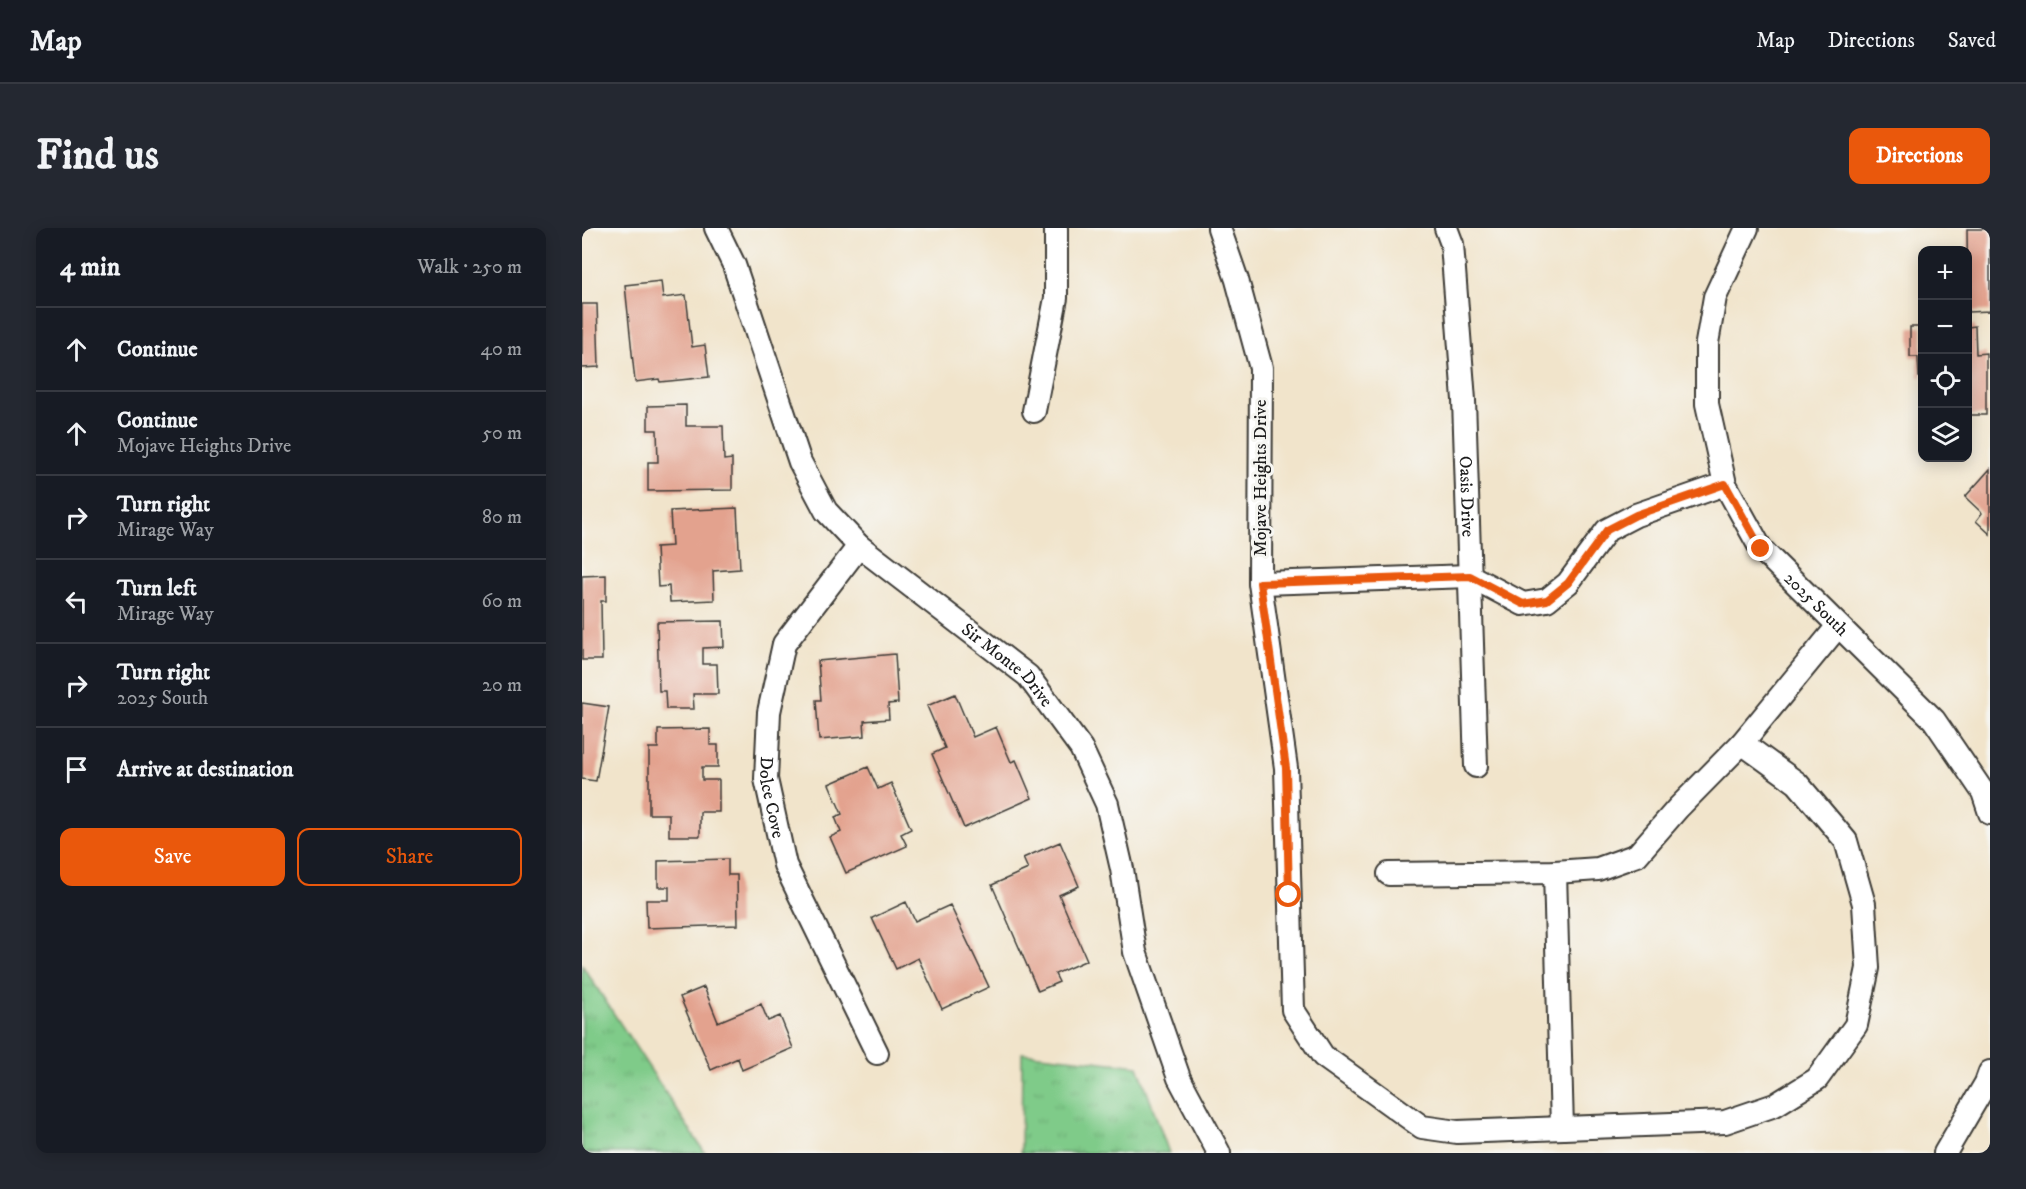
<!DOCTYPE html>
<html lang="en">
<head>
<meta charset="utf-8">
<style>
	body { margin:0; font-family:"IM FELL DW Pica",serif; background:#242831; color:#f1f3f6 }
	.controls { position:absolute; right:18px; top:18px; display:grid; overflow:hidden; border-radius:12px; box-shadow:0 3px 15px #0003 }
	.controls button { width:54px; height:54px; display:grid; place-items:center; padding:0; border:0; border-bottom:2px solid #363941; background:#171b24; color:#f1f3f6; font:30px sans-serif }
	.stop { position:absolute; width:18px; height:18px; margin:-14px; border:4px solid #ea580c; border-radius:50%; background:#fff }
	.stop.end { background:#ea580c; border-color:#fff; box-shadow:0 2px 6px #0008 }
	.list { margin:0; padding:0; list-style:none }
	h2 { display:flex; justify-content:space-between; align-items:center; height:78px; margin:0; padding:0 24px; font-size:26px }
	h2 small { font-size:20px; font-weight:400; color:#9ea1a6 }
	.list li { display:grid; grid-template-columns:39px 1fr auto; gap:18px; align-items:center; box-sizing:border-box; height:84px; padding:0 24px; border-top:2px solid #363941 }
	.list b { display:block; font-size:22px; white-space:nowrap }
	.list p { margin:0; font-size:20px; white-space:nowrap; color:#9ea1a6 }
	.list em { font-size:20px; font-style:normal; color:#9ea1a6 }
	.actions { display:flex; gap:12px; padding:18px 24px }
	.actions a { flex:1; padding:14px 0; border:2px solid #ea580c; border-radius:12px; text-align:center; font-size:21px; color:#ea580c }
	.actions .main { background:#ea580c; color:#fff }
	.icon { flex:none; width:33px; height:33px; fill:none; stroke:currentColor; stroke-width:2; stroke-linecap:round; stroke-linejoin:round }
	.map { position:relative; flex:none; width:1408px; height:925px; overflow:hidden; border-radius:12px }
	header { display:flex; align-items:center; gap:36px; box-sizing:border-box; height:84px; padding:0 30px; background:#171b24; border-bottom:2px solid #363941 }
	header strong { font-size:28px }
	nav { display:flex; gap:33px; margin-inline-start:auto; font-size:21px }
	.intro { display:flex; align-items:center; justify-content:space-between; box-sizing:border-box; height:144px; padding:0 36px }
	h1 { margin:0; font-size:42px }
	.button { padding:15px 27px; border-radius:12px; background:#ea580c; color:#fff; font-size:21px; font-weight:700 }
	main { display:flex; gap:36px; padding:0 36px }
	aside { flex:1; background:#171b24; border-radius:12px; box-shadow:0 3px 15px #0003 }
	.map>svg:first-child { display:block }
</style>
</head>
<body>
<header>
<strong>Map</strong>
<nav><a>Map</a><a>Directions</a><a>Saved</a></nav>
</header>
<div class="intro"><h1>Find us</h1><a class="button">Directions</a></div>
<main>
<aside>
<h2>4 min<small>Walk · 250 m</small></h2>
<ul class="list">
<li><svg class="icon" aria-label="ahead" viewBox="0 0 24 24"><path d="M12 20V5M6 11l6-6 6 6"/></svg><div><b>Continue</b></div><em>40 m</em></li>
<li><svg class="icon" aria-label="ahead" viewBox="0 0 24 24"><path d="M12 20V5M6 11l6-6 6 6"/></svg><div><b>Continue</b><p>Mojave Heights Drive</p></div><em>50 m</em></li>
<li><svg class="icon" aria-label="right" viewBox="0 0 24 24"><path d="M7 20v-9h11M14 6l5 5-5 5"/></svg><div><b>Turn right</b><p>Mirage Way</p></div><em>80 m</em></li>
<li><svg class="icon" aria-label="left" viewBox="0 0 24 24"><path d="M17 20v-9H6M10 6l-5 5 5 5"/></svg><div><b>Turn left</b><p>Mirage Way</p></div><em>60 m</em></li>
<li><svg class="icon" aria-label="right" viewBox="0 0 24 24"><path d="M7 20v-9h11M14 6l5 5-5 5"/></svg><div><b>Turn right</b><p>2025 South</p></div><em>20 m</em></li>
<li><svg class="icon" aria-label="arrive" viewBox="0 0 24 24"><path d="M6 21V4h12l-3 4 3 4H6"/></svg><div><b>Arrive at destination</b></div></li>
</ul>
<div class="actions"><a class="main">Save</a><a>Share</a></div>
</aside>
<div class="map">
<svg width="1408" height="925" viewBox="0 0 1408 925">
	<defs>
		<pattern id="grass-tufts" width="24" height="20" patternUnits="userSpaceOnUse" patternTransform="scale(1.5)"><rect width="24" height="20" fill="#7fcb89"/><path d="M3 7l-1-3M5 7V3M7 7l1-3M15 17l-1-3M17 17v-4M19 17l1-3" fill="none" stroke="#6dae76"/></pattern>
	</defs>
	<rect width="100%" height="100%" fill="#f6f6f2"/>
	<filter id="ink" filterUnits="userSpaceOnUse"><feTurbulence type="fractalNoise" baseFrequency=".0167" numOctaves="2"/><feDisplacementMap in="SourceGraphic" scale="12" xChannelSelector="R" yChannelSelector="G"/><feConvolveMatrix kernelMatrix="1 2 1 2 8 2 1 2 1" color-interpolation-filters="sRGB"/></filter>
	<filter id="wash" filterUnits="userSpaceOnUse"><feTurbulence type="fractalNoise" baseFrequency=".008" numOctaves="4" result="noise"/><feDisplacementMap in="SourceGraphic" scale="24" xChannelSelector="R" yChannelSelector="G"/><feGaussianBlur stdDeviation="1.35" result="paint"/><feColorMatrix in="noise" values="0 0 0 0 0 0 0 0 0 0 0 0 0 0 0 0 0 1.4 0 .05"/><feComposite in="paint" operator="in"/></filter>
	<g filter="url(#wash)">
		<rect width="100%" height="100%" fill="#f1e4cb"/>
		<path fill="url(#grass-tufts)" stroke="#4e7452" stroke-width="1.5" d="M0 737 123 925H0Z
			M440 825 556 838 587 925H439Z"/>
		<g id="blocks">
			<path fill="#e3a28e" d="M1385 1H1408V83L1386 84Z
				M79 53 81 70 104 67 110 119 123 117 127 149 78 154 77 151 53 154 43 57Z
				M0 76H15L17 139 0 140Z
				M1393 98 1394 126 1404 125V187H1386V99Z
				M1328 99H1340V149H1337L1336 129H1328Z
				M104 177V198H141L142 232 150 231V262L66 263V234H76L75 202H66V178Z
				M1408 241V306L1394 293 1400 285 1383 269Z
				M155 280 158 341 131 343 132 372 88 374 87 358 76 359 74 319 90 318 88 283Z
				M24 347V373H19L20 432H0V348Z
				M141 393 142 419 121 420V436H135L136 466H111L112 481H84L83 463H77L75 394Z
				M313 426 316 475 306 476 307 491 282 493 283 508 237 512 234 472H239L236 433Z
				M373 466 391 509 414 499 429 534 434 532 450 570 382 600 350 526 363 520 345 478Z
				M0 475 27 479 14 553 0 551Z
				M128 501V517H136V539H120V552H137V584H118V608H87V586H67V520H76V502Z
				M286 539 296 561 309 555 329 601 319 606 325 618 264 645 248 609 259 604 253 589 260 586 247 556Z
				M478 614 497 658 477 667 505 732 473 746 477 754 456 763 410 657 446 641 441 630Z
				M146 631V647H155L156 697 65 700 64 672H87V659H76V633Z
				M324 674 333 693 368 677 407 759 360 781 336 730 314 741 290 690Z
				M122 759 136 794 179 776 186 793 198 788 211 820 160 842 156 830 129 842 98 769Z"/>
		</g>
	</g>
	<g filter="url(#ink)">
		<use href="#blocks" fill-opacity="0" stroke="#3c3a36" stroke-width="1.5"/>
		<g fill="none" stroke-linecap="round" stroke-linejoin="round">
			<g stroke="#3c3a36" stroke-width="26">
				<g id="minor">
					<path id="s1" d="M134 0 152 37 218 234 244 283 277 318 446 448 499 520 525 576 540 641 553 724 597 850 637 925"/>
					<path d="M637 0 655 52 679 140 678 355 704 540 711 782 741 828 840 899 875 904 1143 894 1193 877 1235 851 1274 797 1286 740 1282 676 1264 613 1215 555 1160 515"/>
					<path id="s2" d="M864 0 870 16 882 172 894 538"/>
					<path id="s3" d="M1165 0 1133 69 1125 115V176L1143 256 1179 321 1352 492 1401 564 1408 585"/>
					<path d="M452 183 474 70V0"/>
					<path id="s4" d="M277 318 202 416 187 484 184 551 203 637 295 825"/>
					<path d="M678 355 888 348 941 376 965 372 986 355 1025 302 1054 287 1143 256"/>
					<path d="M973 644 980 900"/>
					<path d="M807 646 973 644 1016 641 1055 627 1096 580 1160 515 1256 398"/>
					<path d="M1363 925 1404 855 1408 844"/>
				</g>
			</g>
			<use href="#minor" stroke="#fff" stroke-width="22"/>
		</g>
	</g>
	<g fill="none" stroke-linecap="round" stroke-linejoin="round" filter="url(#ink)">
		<path stroke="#ea580c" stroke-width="8" d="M707 667 704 540 678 355 888 348 941 376 965 372 986 355 1025 302 1054 287 1143 256 1179 321"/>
	</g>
	<g text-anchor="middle" stroke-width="6" stroke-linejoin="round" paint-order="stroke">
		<g font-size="18" fill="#1c1c1c" stroke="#f6f6f2">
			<text transform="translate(678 250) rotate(-90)" y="6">Mojave Heights Drive</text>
			<text dy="6" stroke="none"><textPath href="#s2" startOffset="270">Oasis Drive</textPath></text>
			<text dy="6" stroke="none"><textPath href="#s3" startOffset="418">2025 South</textPath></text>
			<text dy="6" stroke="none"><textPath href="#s1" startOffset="543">Sir Monte Drive</textPath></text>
			<text dy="6" stroke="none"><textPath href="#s4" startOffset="279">Dolce Cove</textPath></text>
		</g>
	</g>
</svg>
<div class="controls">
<button>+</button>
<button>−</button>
<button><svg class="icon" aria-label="locate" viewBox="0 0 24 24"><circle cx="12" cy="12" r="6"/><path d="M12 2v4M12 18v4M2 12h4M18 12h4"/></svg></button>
<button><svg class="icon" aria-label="layers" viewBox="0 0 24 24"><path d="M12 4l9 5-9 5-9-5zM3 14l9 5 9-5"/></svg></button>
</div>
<div class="stop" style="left:707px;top:667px"></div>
<div class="stop end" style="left:1179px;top:321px"></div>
</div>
</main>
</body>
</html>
